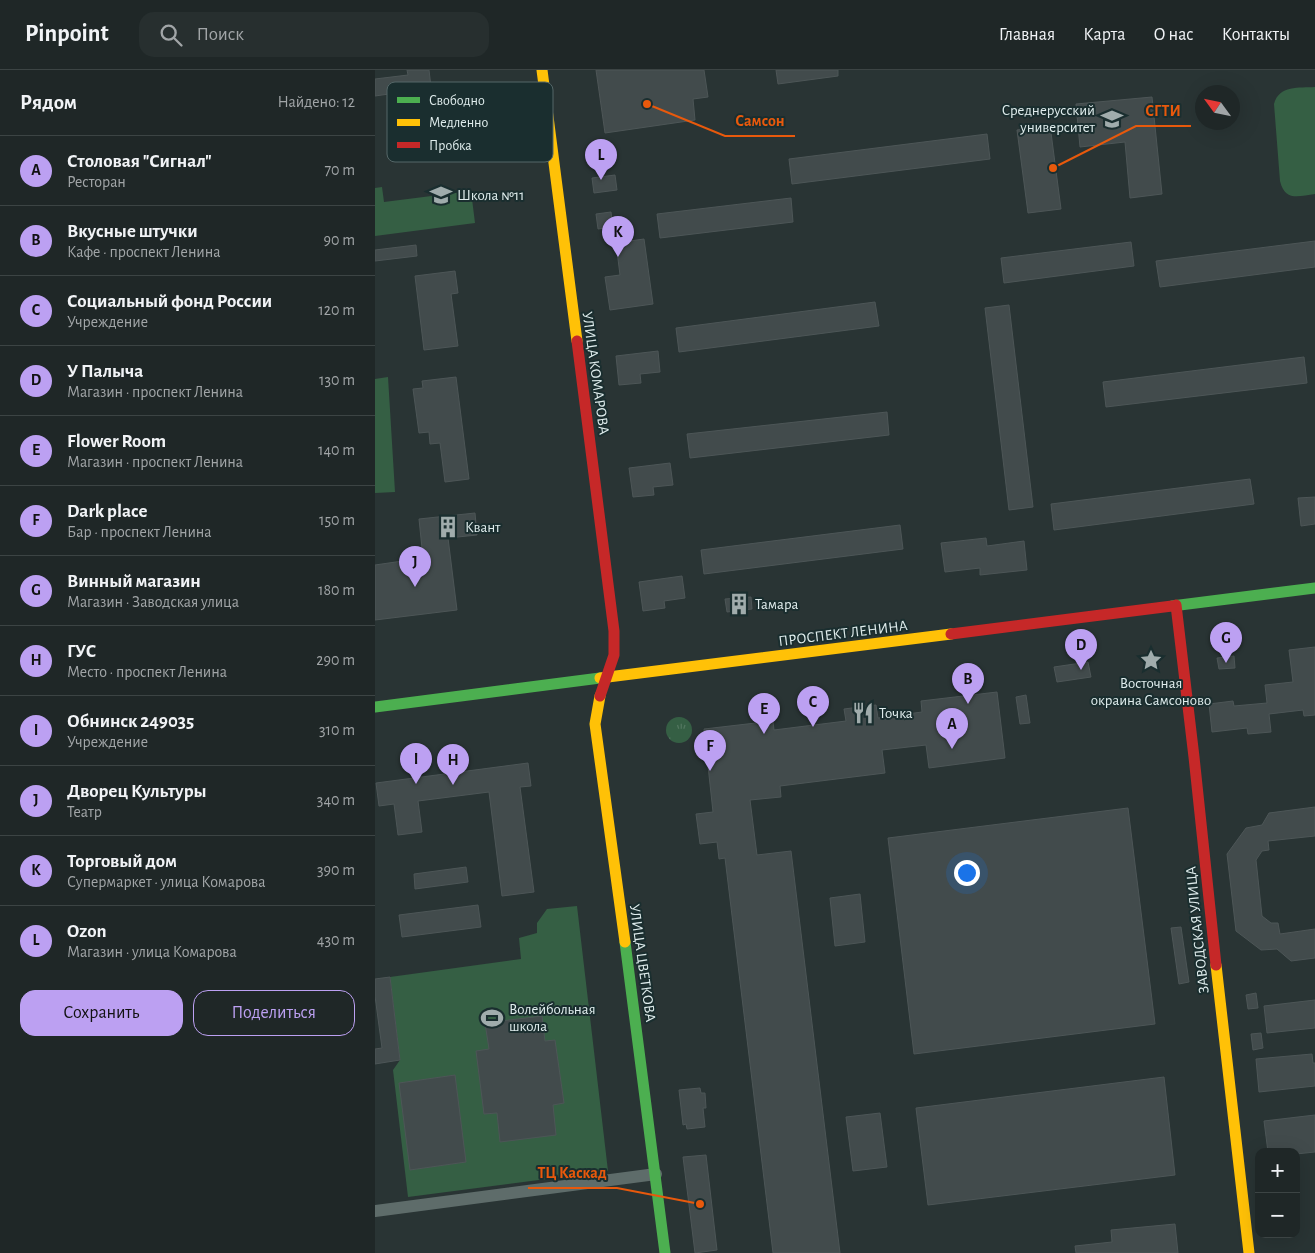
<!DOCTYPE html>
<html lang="ru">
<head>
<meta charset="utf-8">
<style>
	body { margin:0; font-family:"Alegreya Sans",sans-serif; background:#272f2f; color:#f1f3f6 }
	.controls { position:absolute; right:15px; bottom:15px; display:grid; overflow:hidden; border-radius:10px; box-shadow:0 5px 20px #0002 }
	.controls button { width:45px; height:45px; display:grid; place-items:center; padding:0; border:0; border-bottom:1px solid #3c4444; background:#1f2727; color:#f1f3f6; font:25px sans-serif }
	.compass { position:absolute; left:820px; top:15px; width:45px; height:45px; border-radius:50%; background:#1f2727; box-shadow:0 5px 20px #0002; rotate:303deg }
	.you { position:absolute; left:591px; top:802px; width:18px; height:18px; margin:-12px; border:4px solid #fff; border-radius:50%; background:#1a73e8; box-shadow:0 0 0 8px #1a73e833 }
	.badge { display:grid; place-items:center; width:32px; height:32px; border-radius:50%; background:#bca0f2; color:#111; font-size:16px; font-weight:700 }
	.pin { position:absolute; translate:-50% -41px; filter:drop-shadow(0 1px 2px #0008) }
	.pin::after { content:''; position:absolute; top:26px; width:18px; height:15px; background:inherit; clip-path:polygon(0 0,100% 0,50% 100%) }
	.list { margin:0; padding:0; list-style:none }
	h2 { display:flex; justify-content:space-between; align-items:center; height:65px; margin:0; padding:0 20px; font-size:21px }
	h2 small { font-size:16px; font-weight:400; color:#a1a5a7 }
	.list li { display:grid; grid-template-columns:32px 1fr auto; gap:15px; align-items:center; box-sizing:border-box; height:70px; padding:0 20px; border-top:1px solid #3c4444 }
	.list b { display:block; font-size:19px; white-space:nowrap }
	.list p { margin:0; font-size:16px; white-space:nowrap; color:#a1a5a7 }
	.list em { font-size:16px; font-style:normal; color:#a1a5a7 }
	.actions { display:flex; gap:10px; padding:15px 20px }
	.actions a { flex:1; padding:11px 0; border:1px solid #bca0f2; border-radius:15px; text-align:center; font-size:18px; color:#bca0f2 }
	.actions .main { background:#bca0f2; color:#111 }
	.icon { flex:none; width:28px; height:28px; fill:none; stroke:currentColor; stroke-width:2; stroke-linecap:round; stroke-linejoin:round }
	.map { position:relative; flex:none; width:940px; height:1183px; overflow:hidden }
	header { display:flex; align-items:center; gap:30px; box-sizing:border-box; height:70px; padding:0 25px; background:#1f2727; border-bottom:1px solid #3c4444 }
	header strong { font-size:24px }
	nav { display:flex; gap:28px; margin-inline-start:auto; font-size:18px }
	.search { width:350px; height:45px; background:#272f2f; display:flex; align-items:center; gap:12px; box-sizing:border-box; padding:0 18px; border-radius:15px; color:#a1a5a7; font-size:19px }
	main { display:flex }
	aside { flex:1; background:#1f2727 }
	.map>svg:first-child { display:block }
</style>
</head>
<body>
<header>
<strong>Pinpoint</strong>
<div class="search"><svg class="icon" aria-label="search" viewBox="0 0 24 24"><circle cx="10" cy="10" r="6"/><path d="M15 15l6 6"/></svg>Поиск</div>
<nav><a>Главная</a><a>Карта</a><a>О нас</a><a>Контакты</a></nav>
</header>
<main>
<aside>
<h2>Рядом<small>Найдено: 12</small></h2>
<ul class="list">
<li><span class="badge">A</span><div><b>Столовая &quot;Сигнал&quot;</b><p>Ресторан</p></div><em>70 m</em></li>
<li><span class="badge">B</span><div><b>Вкусные штучки</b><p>Кафе · проспект Ленина</p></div><em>90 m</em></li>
<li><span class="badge">C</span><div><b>Социальный фонд России</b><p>Учреждение</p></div><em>120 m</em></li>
<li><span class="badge">D</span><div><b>У Палыча</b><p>Магазин · проспект Ленина</p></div><em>130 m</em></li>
<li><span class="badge">E</span><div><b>Flower Room</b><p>Магазин · проспект Ленина</p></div><em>140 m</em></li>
<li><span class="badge">F</span><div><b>Dark place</b><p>Бар · проспект Ленина</p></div><em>150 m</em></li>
<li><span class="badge">G</span><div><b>Винный магазин</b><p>Магазин · Заводская улица</p></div><em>180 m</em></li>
<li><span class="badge">H</span><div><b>ГУС</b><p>Место · проспект Ленина</p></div><em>290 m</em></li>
<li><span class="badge">I</span><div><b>Обнинск 249035</b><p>Учреждение</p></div><em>310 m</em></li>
<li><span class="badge">J</span><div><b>Дворец Культуры</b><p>Театр</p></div><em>340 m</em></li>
<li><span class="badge">K</span><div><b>Торговый дом</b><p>Супермаркет · улица Комарова</p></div><em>390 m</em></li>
<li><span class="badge">L</span><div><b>Ozon</b><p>Магазин · улица Комарова</p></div><em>430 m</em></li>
</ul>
<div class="actions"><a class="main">Сохранить</a><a>Поделиться</a></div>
</aside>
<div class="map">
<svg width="940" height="1183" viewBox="0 0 940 1183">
	<defs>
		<pattern id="grass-tufts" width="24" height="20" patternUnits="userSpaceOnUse" patternTransform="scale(1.25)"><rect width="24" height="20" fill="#355f44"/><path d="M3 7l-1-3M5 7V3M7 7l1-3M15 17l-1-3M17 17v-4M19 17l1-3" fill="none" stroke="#52765f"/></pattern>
	</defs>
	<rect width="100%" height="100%" fill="#293434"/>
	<path fill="url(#grass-tufts)" d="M291 660a13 13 0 1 1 26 0a13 13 0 1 1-26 0Z"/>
	<path fill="#355f44" d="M940 17V124C924 126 910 132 905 111L899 34C904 15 924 18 940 17Z
		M7 117 9 132 96 121 100 153 0 166V118Z
		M13 307 20 422 0 423V309Z
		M202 836 233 1101 33 1127 18 1000 25 990 15 907 146 889 144 868 162 863V853L172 839Z"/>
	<path fill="#424b4c" stroke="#4d5657" d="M32 0H54L62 68 30 72 29 60 39 58 35 21 0 26V9L33 5Z
		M221 0H329L333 27 318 29 320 50 230 63Z
		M401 0H463V6L403 14Z
		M777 27 787 124 755 128 750 72 705 77 701 34Z
		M675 55 686 139 653 143 642 60Z
		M612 64 615 89 417 114 414 89Z
		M240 105 242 120 219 123 217 108Z
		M416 128 418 152 285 168 282 144Z
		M236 142 238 157 223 159 221 144Z
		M269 169 278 234 235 240 230 207 245 205 241 173Z
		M940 171V197L785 217 781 191Z
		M756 172 759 196 629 213 626 188Z
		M41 175 42 186 0 191V180Z
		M80 201 83 223 76 224 83 276 49 280 40 206Z
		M500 232 504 256 304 282 301 258Z
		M634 235 658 437 634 440 610 238Z
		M283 281 285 302 265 304 266 313 244 315 241 286Z
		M929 287 932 313 731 337 728 312Z
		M81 307 94 409 70 412 65 373 55 374 54 362 44 363 38 319 48 318 47 311Z
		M512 342 514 365 315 388 312 364Z
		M295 393 298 415 278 417 279 425 258 427 254 398Z
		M875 409 879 434 679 460 676 434Z
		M940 427V454L926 456 923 428Z
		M100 443 102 465 73 468 82 540 0 550V495L48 488 44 449Z
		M525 455 528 479 329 504 326 480Z
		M611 468 612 476 649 471 652 500 605 505V498L570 502 566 473Z
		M307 506 310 528 289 531 290 538 268 541 264 512Z
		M376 527 377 539 352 542 350 529Z
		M940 577V645L929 646 928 640 894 644 896 662 873 664 872 658 837 662 834 634 858 631 859 636 892 633 890 615 918 612 914 580Z
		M859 586 860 598 844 599 842 588Z
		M713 592 716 607 682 612 679 597Z
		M622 622 630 688 554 698 551 675 507 680 510 703 405 716 406 727 375 730 382 785 416 781 465 1183H398L350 788 344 789 342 772 325 774 321 744 338 742 329 659 398 651 399 660 471 651 469 639 501 635 503 648 547 642 546 631Z
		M651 625 655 653 645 654 641 627Z
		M153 693 156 716 145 717 159 822 127 826 114 722 43 731 47 762 23 765 19 734 4 736 1 713Z
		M940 737V766L893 771 894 780 887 781 881 790 887 846 896 853H903L905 864 940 859V888L916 891 902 879 886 880 861 861 852 784 871 758 887 755 894 743Z
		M753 738 780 954 539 984 513 768Z
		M91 797 93 812 40 819 39 804Z
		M485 824 490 872 460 876 455 828Z
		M103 835 106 857 27 867 24 845Z
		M806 857 814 912 804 914 796 858Z
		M15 907 25 990 0 994V979L7 978 0 926V909Z
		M881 923 883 938 873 939 871 925Z
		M940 930V958L892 963 889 936Z
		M167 946 170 971 180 970 189 1033 178 1035 181 1065 125 1072 122 1043 109 1044 101 981 114 979 110 953Z
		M886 963 888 978 878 980 876 964Z
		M937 984 938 993H940V1016L884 1022 881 989Z
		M80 1005 91 1092 35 1100 24 1013Z
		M789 1007 800 1105 553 1135 541 1038Z
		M325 1018 326 1023H330L331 1038H328L330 1057 312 1059 311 1054 308 1055 304 1020Z
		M505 1043 512 1097 478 1101 471 1047Z
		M940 1045V1082L921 1084V1082H893L889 1051Z
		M331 1085 342 1180 320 1183 308 1087Z
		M800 1154 803 1183H701L700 1176 737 1172 736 1160Z"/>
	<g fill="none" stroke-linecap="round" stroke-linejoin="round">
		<path stroke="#5e6c6a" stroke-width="12" d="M0 1141 281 1104"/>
		<path stroke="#4caf50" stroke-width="11" d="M797 536 940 518
			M0 637 225 608
			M250 872 290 1183"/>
		<path stroke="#ffc107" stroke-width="11" d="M167 0 202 271
			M225 608 576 564
			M225 626 220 654 250 872
			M841 895 874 1183"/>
		<path stroke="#c62828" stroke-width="11" d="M202 271 239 561V585L225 626
			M801 535 819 687 841 895
			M576 564 797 536"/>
	</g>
	<defs>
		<g id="university-bare" transform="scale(1.725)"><path d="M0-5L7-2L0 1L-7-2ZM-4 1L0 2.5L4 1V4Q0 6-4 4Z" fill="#a0acac" stroke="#1a2e2f" stroke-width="2.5" paint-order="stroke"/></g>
		<g id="school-bare" transform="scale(1.725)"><path d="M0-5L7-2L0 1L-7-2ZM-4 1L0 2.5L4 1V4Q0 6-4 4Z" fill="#a0acac" stroke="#1a2e2f" stroke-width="2.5" paint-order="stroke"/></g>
		<g id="building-bare" transform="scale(1.725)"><path d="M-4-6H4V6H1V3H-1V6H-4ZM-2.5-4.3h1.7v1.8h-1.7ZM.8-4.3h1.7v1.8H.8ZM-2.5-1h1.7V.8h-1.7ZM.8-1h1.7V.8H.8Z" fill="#a0acac" stroke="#1a2e2f" stroke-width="2.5" paint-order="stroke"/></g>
		<g id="sight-bare" transform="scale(1.725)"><path d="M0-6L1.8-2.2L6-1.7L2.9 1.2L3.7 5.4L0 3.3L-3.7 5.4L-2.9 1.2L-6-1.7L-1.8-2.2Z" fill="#a0acac" stroke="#1a2e2f" stroke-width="2.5" paint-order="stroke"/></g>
		<g id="restaurant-bare" transform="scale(1.725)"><path d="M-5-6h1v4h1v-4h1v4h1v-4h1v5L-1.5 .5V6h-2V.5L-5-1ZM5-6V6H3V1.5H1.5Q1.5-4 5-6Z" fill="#a0acac" stroke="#1a2e2f" stroke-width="2.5" paint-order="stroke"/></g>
		<g id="stadium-bare" transform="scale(1.725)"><path d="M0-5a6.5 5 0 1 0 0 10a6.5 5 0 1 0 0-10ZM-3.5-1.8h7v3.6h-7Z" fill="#a0acac" stroke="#1a2e2f" stroke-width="2.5" paint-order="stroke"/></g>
	</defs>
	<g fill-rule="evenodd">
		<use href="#university-bare" x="737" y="49"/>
		<use href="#school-bare" x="66" y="125"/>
		<use href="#building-bare" x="73" y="457"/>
		<use href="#building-bare" x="364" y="534"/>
		<use href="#sight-bare" x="776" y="590"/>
		<use href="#restaurant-bare" x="488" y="643"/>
		<use href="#stadium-bare" x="117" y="948"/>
	</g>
	<g text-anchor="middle" stroke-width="4" stroke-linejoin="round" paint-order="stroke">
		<g font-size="15" fill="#e0eded" stroke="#1a2e2f" text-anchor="start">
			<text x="720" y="45" text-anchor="end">Среднерусский<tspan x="720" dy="17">университет</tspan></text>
			<text x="82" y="130">Школа №11</text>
			<text x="90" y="462">Квант</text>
			<text x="380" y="539">Тамара</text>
			<text x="776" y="618" text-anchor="middle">Восточная<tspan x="776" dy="17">окраина Самсоново</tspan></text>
			<text x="504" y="648">Точка</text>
			<text x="134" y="944">Волейбольная<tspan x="134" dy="17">школа</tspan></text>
		</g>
		<g font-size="15" fill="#e0eded" stroke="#1a2e2f">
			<text transform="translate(221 303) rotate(82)" y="5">УЛИЦА КОМАРОВА</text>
			<text transform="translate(468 563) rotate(-7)" y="5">ПРОСПЕКТ ЛЕНИНА</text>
			<text transform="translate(822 860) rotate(-96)" y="5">ЗАВОДСКАЯ УЛИЦА</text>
			<text transform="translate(268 893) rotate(82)" y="5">УЛИЦА ЦВЕТКОВА</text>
		</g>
	</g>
	<rect x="12" y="12" width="166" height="80" rx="8" fill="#1a2e2f" stroke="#556768" stroke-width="1"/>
	<rect x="22" y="27" width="23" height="6" fill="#4caf50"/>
	<rect x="22" y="49" width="23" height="7" fill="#ffc107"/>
	<rect x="22" y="72" width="23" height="6" fill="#c62828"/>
	<g font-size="14" fill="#e0eded">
		<text x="54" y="35">Свободно</text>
		<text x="54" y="57">Медленно</text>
		<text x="54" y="80">Пробка</text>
	</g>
	<path fill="none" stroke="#e8590c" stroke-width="2" d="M678 98L761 56H816M272 34L350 66H420M325 1134L242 1118H153"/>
	<g fill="#e8590c" stroke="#1a2e2f" stroke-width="2">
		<circle cx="678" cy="98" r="5"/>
		<circle cx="272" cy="34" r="5"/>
		<circle cx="325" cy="1134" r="5"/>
	</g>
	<g font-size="16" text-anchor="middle" font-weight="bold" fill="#e8590c" stroke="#1a2e2f" stroke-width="4" stroke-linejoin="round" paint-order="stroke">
		<text x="788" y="46">СГТИ</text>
		<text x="385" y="56">Самсон</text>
		<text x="197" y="1108">ТЦ Каскад</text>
	</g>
</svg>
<div class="controls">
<button>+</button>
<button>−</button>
</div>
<svg class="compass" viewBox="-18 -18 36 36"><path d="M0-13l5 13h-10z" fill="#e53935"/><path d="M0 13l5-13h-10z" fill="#a1a5a7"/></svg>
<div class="you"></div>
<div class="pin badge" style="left:577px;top:679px">A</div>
<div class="pin badge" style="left:593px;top:634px">B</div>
<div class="pin badge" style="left:438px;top:657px">C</div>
<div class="pin badge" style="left:706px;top:600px">D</div>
<div class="pin badge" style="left:389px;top:664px">E</div>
<div class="pin badge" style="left:335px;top:701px">F</div>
<div class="pin badge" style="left:851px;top:593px">G</div>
<div class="pin badge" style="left:78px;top:715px">H</div>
<div class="pin badge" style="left:41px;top:714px">I</div>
<div class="pin badge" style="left:40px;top:517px">J</div>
<div class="pin badge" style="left:243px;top:187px">K</div>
<div class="pin badge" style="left:226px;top:110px">L</div>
</div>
</main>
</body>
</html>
